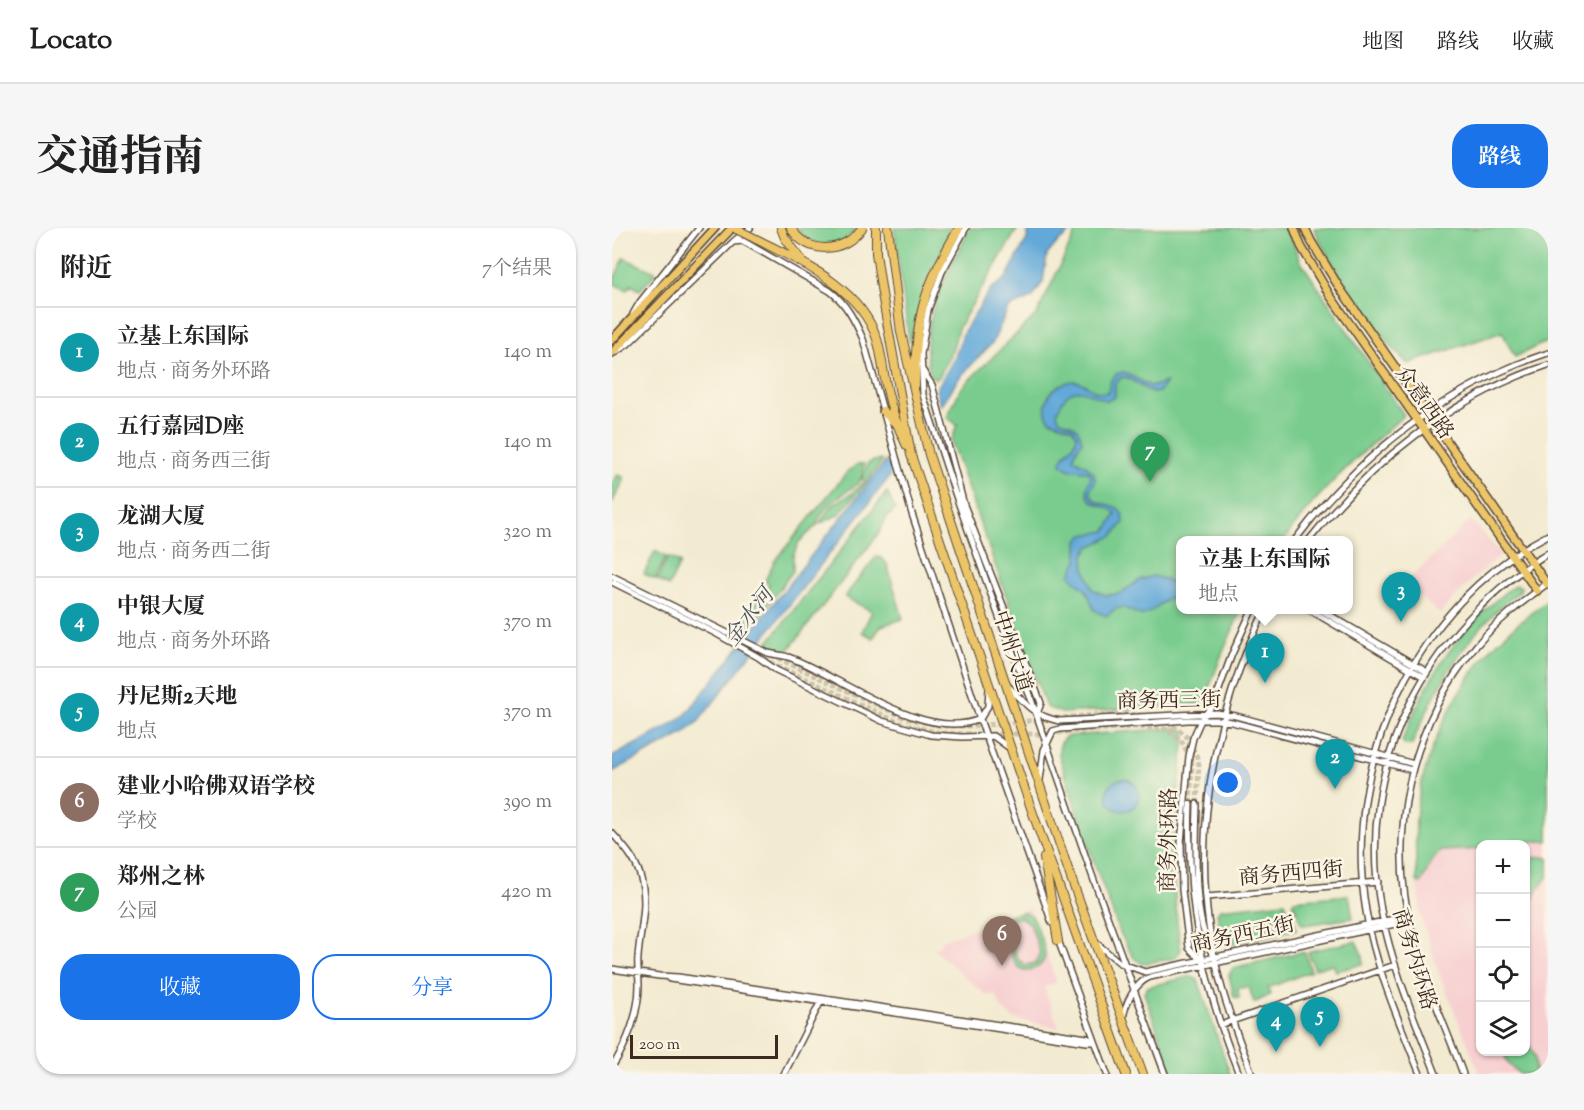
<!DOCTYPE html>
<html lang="zh">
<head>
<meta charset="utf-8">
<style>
	body { margin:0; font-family:"Sorts Mill Goudy","Noto Serif SC",serif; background:#f6f6f6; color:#222 }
	.controls { position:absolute; right:18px; bottom:18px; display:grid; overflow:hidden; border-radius:12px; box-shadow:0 2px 4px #0004 }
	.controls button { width:54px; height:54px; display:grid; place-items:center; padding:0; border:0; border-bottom:2px solid #e0e0e0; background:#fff; color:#222; font:30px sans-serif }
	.scale { position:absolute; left:18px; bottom:15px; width:148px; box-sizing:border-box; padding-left:6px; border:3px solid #3b2a1e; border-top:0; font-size:16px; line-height:21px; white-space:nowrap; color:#3b2a1e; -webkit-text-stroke:4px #fcf5e5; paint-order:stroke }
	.you { position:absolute; left:616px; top:555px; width:21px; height:21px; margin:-15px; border:4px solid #fff; border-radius:50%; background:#1a73e8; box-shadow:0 0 0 9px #1a73e833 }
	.badge { display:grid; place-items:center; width:39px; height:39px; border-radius:50%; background:#1a73e8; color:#fff; font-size:20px; font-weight:700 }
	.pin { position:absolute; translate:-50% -50px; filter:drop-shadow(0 2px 3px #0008) }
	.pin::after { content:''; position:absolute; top:32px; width:21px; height:18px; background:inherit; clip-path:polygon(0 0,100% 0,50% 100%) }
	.popup { position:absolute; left:564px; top:308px; width:177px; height:78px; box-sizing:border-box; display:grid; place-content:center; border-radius:12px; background:#fff; filter:drop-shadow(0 2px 4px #0005); font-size:20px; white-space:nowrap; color:#767676 }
	.popup b { font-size:22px; color:#222 }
	.popup::after { content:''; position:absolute; left:50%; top:100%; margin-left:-12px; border:12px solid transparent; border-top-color:#fff }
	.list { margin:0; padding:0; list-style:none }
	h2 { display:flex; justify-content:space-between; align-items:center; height:78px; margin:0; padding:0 24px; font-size:26px }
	h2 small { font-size:20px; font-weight:400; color:#767676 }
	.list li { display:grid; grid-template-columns:39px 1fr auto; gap:18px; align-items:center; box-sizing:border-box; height:90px; padding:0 24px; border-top:2px solid #e0e0e0 }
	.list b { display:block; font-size:22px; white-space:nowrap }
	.list p { margin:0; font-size:20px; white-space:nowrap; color:#767676 }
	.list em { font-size:20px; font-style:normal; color:#767676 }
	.actions { display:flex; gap:12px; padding:18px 24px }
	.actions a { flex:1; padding:14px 0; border:2px solid #1a73e8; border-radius:24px; text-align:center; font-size:21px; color:#1a73e8 }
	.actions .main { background:#1a73e8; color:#fff }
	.icon { flex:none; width:33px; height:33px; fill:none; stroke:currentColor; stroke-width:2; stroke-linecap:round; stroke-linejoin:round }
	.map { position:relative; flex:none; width:936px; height:846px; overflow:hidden; border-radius:24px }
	header { display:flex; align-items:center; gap:36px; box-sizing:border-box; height:84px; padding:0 30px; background:#fff; border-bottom:2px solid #e0e0e0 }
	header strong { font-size:28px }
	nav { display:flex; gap:33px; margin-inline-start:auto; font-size:21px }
	.intro { display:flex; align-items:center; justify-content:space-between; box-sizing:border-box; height:144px; padding:0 36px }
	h1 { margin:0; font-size:42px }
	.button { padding:15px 27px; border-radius:24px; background:#1a73e8; color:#fff; font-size:21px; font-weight:700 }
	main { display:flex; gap:36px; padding:0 36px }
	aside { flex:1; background:#fff; border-radius:24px; box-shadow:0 2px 4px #0004 }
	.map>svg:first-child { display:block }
</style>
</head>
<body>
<header>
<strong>Locato</strong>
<nav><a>地图</a><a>路线</a><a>收藏</a></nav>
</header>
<div class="intro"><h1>交通指南</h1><a class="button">路线</a></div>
<main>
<aside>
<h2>附近<small>7个结果</small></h2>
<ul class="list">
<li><span class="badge" style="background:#0f9aa8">1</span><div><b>立基上东国际</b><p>地点 · 商务外环路</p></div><em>140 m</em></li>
<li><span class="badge" style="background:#0f9aa8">2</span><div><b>五行嘉园D座</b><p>地点 · 商务西三街</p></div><em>140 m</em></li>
<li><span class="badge" style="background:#0f9aa8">3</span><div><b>龙湖大厦</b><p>地点 · 商务西二街</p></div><em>320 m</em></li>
<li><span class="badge" style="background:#0f9aa8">4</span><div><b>中银大厦</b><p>地点 · 商务外环路</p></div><em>370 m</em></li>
<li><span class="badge" style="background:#0f9aa8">5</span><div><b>丹尼斯2天地</b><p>地点</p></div><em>370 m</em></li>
<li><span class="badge" style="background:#8d6e63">6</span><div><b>建业小哈佛双语学校</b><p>学校</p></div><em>390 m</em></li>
<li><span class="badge" style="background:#2e9e5b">7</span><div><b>郑州之林</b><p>公园</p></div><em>420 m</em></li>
</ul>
<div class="actions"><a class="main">收藏</a><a>分享</a></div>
</aside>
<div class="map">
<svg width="936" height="846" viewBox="0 0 936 846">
	<rect width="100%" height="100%" fill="#fcf5e5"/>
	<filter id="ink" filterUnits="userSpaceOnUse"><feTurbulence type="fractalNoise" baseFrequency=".0167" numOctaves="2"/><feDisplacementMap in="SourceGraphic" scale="12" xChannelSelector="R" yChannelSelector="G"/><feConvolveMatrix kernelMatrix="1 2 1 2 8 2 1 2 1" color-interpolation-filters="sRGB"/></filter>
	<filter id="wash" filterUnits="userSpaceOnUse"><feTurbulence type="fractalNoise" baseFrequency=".008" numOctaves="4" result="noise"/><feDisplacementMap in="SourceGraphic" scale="24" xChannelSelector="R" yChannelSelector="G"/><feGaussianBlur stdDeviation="1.35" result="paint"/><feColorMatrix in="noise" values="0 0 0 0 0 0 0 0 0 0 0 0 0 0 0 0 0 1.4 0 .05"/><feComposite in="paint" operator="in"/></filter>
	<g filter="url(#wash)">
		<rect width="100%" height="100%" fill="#f3ebd1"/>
		<path fill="#f7cfd1" d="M859 292 889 326 841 370 828 386 792 356Z
			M918 613H936V846H868L826 743 809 689 805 654 809 655 822 629 829 623 868 621V824H914V616H899Z
			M418 680 445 755 432 759 447 800 402 791 389 780 384 766 375 768 321 721 329 717 328 713Z"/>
		<path fill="#79cc8e" stroke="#5a7b56" stroke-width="1.5" fill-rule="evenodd" d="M183 0H246L231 14 209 17 197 13Z
			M282 0H342L313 58 299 113H297Z
			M358 0H406L346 100 341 120 327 149 323 151C317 147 318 142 316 135 309 88 338 40 358 0Z
			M466 0H675L689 34 792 187C750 225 704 265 672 312H569V382H629L610 426 591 476 450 485 434 479 339 214 345 197 335 189 348 162 355 154 425 86Z
			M702 0H936V113L903 129 890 104 796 136C777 119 763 98 748 77 731 52 714 28 702 0Z
			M12 30 38 42 40 41 44 45 28 62 19 57 15 62 0 55Z
			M266 232 270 233 254 255 250 251 256 235Z
			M246 236H252L249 251 245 256 216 277 207 290 204 298 187 314 181 328V343L133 407 126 402 157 356 153 353 162 334 236 243Z
			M6 247 11 249V254L0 275V255Z
			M250 255 253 256 226 287 207 296 219 278 239 266Z
			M275 264 283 281 273 292 267 305 175 424 154 417Z
			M43 323 54 329 43 351 32 346Z
			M56 329 68 335 57 358 45 352Z
			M264 329 270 330 275 336 291 391 269 398 261 410 250 404 260 383 234 370 233 368Z
			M905 357 909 359 908 363C856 402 825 457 800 516L793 517 790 513C810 461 839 410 883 373 890 367 897 360 905 357Z
			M936 372V613H918L899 616H868V621L829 623 822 629 809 655 805 654C804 630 802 605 805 581 812 525 841 466 877 423 894 404 916 388 936 372Z
			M566 500 574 503C563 579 556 646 569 722L563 730 530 736 521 729 508 705 472 607 447 527C447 519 448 512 456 508Z
			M930 629 936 630V648L927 660 922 671 914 661V631Z
			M737 667 741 690 692 697 689 695 681 675 682 672Z
			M673 674 678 686 660 692 662 698 682 693 685 701 617 717 610 714 605 685 608 681Z
			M411 684 420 688C424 700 431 712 433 724 435 740 411 749 403 735 397 724 395 710 391 698L398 687ZM408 689 418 695 428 724 424 735 414 737 406 732 395 701 399 693Z
			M392 706 395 716 374 723 371 713Z
			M744 713 751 729V736L724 743 721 736 703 741 696 725 698 723Z
			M690 724 693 725 699 743 656 760 658 767 642 775 637 759 626 760 627 770 622 769 617 747 621 740Z
			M579 748 586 752 618 846H561L532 765 535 759Z
			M914 816H917L923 830V846H908C899 839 893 835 893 824H914Z"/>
		<path fill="#62a9d9" stroke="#4e6a7c" stroke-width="1.5" d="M416 0H463L444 16 435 27 431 54 420 70 396 80 381 114 347 150 329 178 324 162 343 129 352 103 378 62 394 50 415 11Z
			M512 144 539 159 554 154 547 164 540 165 516 150 510 149 503 156V169L495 173C469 162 457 153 445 185L447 191C462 198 466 196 470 213L463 224 462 231 475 238 482 245 483 253 478 263C483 284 510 268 512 294L501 308 477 319 472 327 473 341 481 362 493 367 507 366 528 352 541 348 555 352 566 359 563 367C554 370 538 386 531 387 518 387 512 370 495 388 475 381 483 378 475 364 471 357 462 354 458 347L466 332V313L469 309 472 307 494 303 504 286C497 275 475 280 475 262 475 257 478 252 479 248L476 243 458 242 449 236C450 223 464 221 465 207L460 200 438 192C433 187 433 182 434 175 436 167 441 161 448 157 474 144 477 169 496 164 498 154 500 145 512 144Z
			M274 233 278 248 86 494 71 506 0 544V529L64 494 75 485Z
			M495 567a16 16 0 1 1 32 0a16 16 0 1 1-32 0Z"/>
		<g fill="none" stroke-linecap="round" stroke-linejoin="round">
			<path stroke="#62a9d9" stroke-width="9" d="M269 251 279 238"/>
		</g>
	</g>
	<g filter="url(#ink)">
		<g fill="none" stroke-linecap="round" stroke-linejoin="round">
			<path stroke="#cec4ad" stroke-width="5" stroke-dasharray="5 2.5" stroke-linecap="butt" d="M159 427 293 490 330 498H364L513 484 550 491 574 507 585 529 587 537 585 576
				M151 431 290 496 329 505 362 506
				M378 506H430L520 499 553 501 569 512 579 531 580 538 578 576"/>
			<g stroke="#574739" stroke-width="8">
				<path id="minor" d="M354 0 330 44 316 82 309 126 311 167 344 268 387 389 419 471 480 647 553 846
					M122 13 138 0
					M21 86 28 74 87 0
					M4 124 16 116 121 14 131 13 218 63C234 75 243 93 251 111L300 286 368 491 440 695
					M311 143 320 157 352 277 429 475 425 486
					M683 312C747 227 834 159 936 125
					M697 312C759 234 840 169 936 137
					M0 348 156 425C164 427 172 427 179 430 229 449 313 515 368 491L376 478 377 460
					M0 354 105 406 146 429 164 442 270 493 319 507 350 509 381 508 399 521
					M698 382 812 449
					M709 382 815 444
					M395 457C414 475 419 487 447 493L605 485 624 488 802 536
					M428 552 432 522 441 503 448 501 576 492H605L620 494 800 542
					M578 576C574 676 590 754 627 846
					M585 576C584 619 580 688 600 725
					M0 605C11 618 23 630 28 647 37 675 28 701 26 729 25 739 27 748 27 757 27 785 15 816 0 839
					M595 669 766 654
					M445 709 495 846
					M483 714 508 735 533 744 796 688
					M589 732 577 720 570 662 569 615 577 528 581 510 589 492 602 475 620 426 640 382
					M0 741 47 748 66 749 475 810 483 814
					M58 751 475 814H482
					M511 791C513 775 523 755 538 749L797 693
					M608 797 783 737
					M172 846 208 775
					M640 846C630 819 619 792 611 764 574 636 595 500 653 382
					M808 846C787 793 763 739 754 683 729 536 803 376 936 307
					M824 846C803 792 780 739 769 682 742 538 814 401 936 325
					M851 846C835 801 813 756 801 709 774 608 797 499 864 418 885 393 910 374 936 355"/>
			</g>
			<g stroke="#574739" stroke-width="10">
				<path id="major" d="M682 0 689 18 717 66 925 363
					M693 0 699 13 727 59 935 356
					M0 112 103 0
					M0 125 120 0"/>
			</g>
			<g stroke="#574739" stroke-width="10">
				<path id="highway" d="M169 0 173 10 189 31
					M179 0C195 28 233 25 250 0
					M264 0V25L270 66 299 227 419 580 514 846
					M276 0 289 104 317 227 459 650 531 846
					M148 13C192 35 248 60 265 111 270 127 271 145 275 161 279 181 286 200 295 218
					M303 157C303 88 312 59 347 0
					M271 183 285 197
					M432 630 446 713"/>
			</g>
			<use href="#minor" stroke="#fff" stroke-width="5"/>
			<use href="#major" stroke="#edc569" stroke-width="7"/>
			<use href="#highway" stroke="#edc569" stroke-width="8"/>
			<g stroke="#574739" stroke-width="10" stroke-linecap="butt">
				<path id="highway-bridge" d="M122 0 148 13"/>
			</g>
			<use href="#highway-bridge" stroke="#edc569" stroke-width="8"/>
		</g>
	</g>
	<g text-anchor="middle" stroke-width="5" stroke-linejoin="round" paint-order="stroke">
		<g font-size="21" fill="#3b2a1e" stroke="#fcf5e5">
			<text transform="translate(813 174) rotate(55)" y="7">众意西路</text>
			<text transform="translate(401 423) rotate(72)" y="7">中州大道</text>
			<text transform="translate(557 472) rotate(-1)" y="7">商务西三街</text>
			<text transform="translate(556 612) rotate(-89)" y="7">商务外环路</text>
			<text transform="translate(679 645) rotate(-5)" y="7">商务西四街</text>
			<text transform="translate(631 706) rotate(-12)" y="7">商务西五街</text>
			<text transform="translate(803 731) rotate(73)" y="7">商务内环路</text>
		</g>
		<g font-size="22" font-style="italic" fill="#49565f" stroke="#fcf5e5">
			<text transform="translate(136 388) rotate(-52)" y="8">金水河</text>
		</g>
	</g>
</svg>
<div class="controls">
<button>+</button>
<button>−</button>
<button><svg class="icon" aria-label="locate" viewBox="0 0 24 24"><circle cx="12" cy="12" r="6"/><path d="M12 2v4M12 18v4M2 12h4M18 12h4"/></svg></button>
<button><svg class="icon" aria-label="layers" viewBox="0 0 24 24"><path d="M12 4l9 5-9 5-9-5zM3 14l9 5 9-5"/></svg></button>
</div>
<div class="scale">200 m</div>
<div class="you"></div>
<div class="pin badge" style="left:653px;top:455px;background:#0f9aa8">1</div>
<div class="popup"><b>立基上东国际</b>地点</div>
<div class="pin badge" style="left:723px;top:561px;background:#0f9aa8">2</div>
<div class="pin badge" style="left:789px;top:394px;background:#0f9aa8">3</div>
<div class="pin badge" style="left:664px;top:824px;background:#0f9aa8">4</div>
<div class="pin badge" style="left:708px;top:819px;background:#0f9aa8">5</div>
<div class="pin badge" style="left:390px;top:738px;background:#8d6e63">6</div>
<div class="pin badge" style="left:538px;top:254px;background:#2e9e5b">7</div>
</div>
</main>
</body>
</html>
